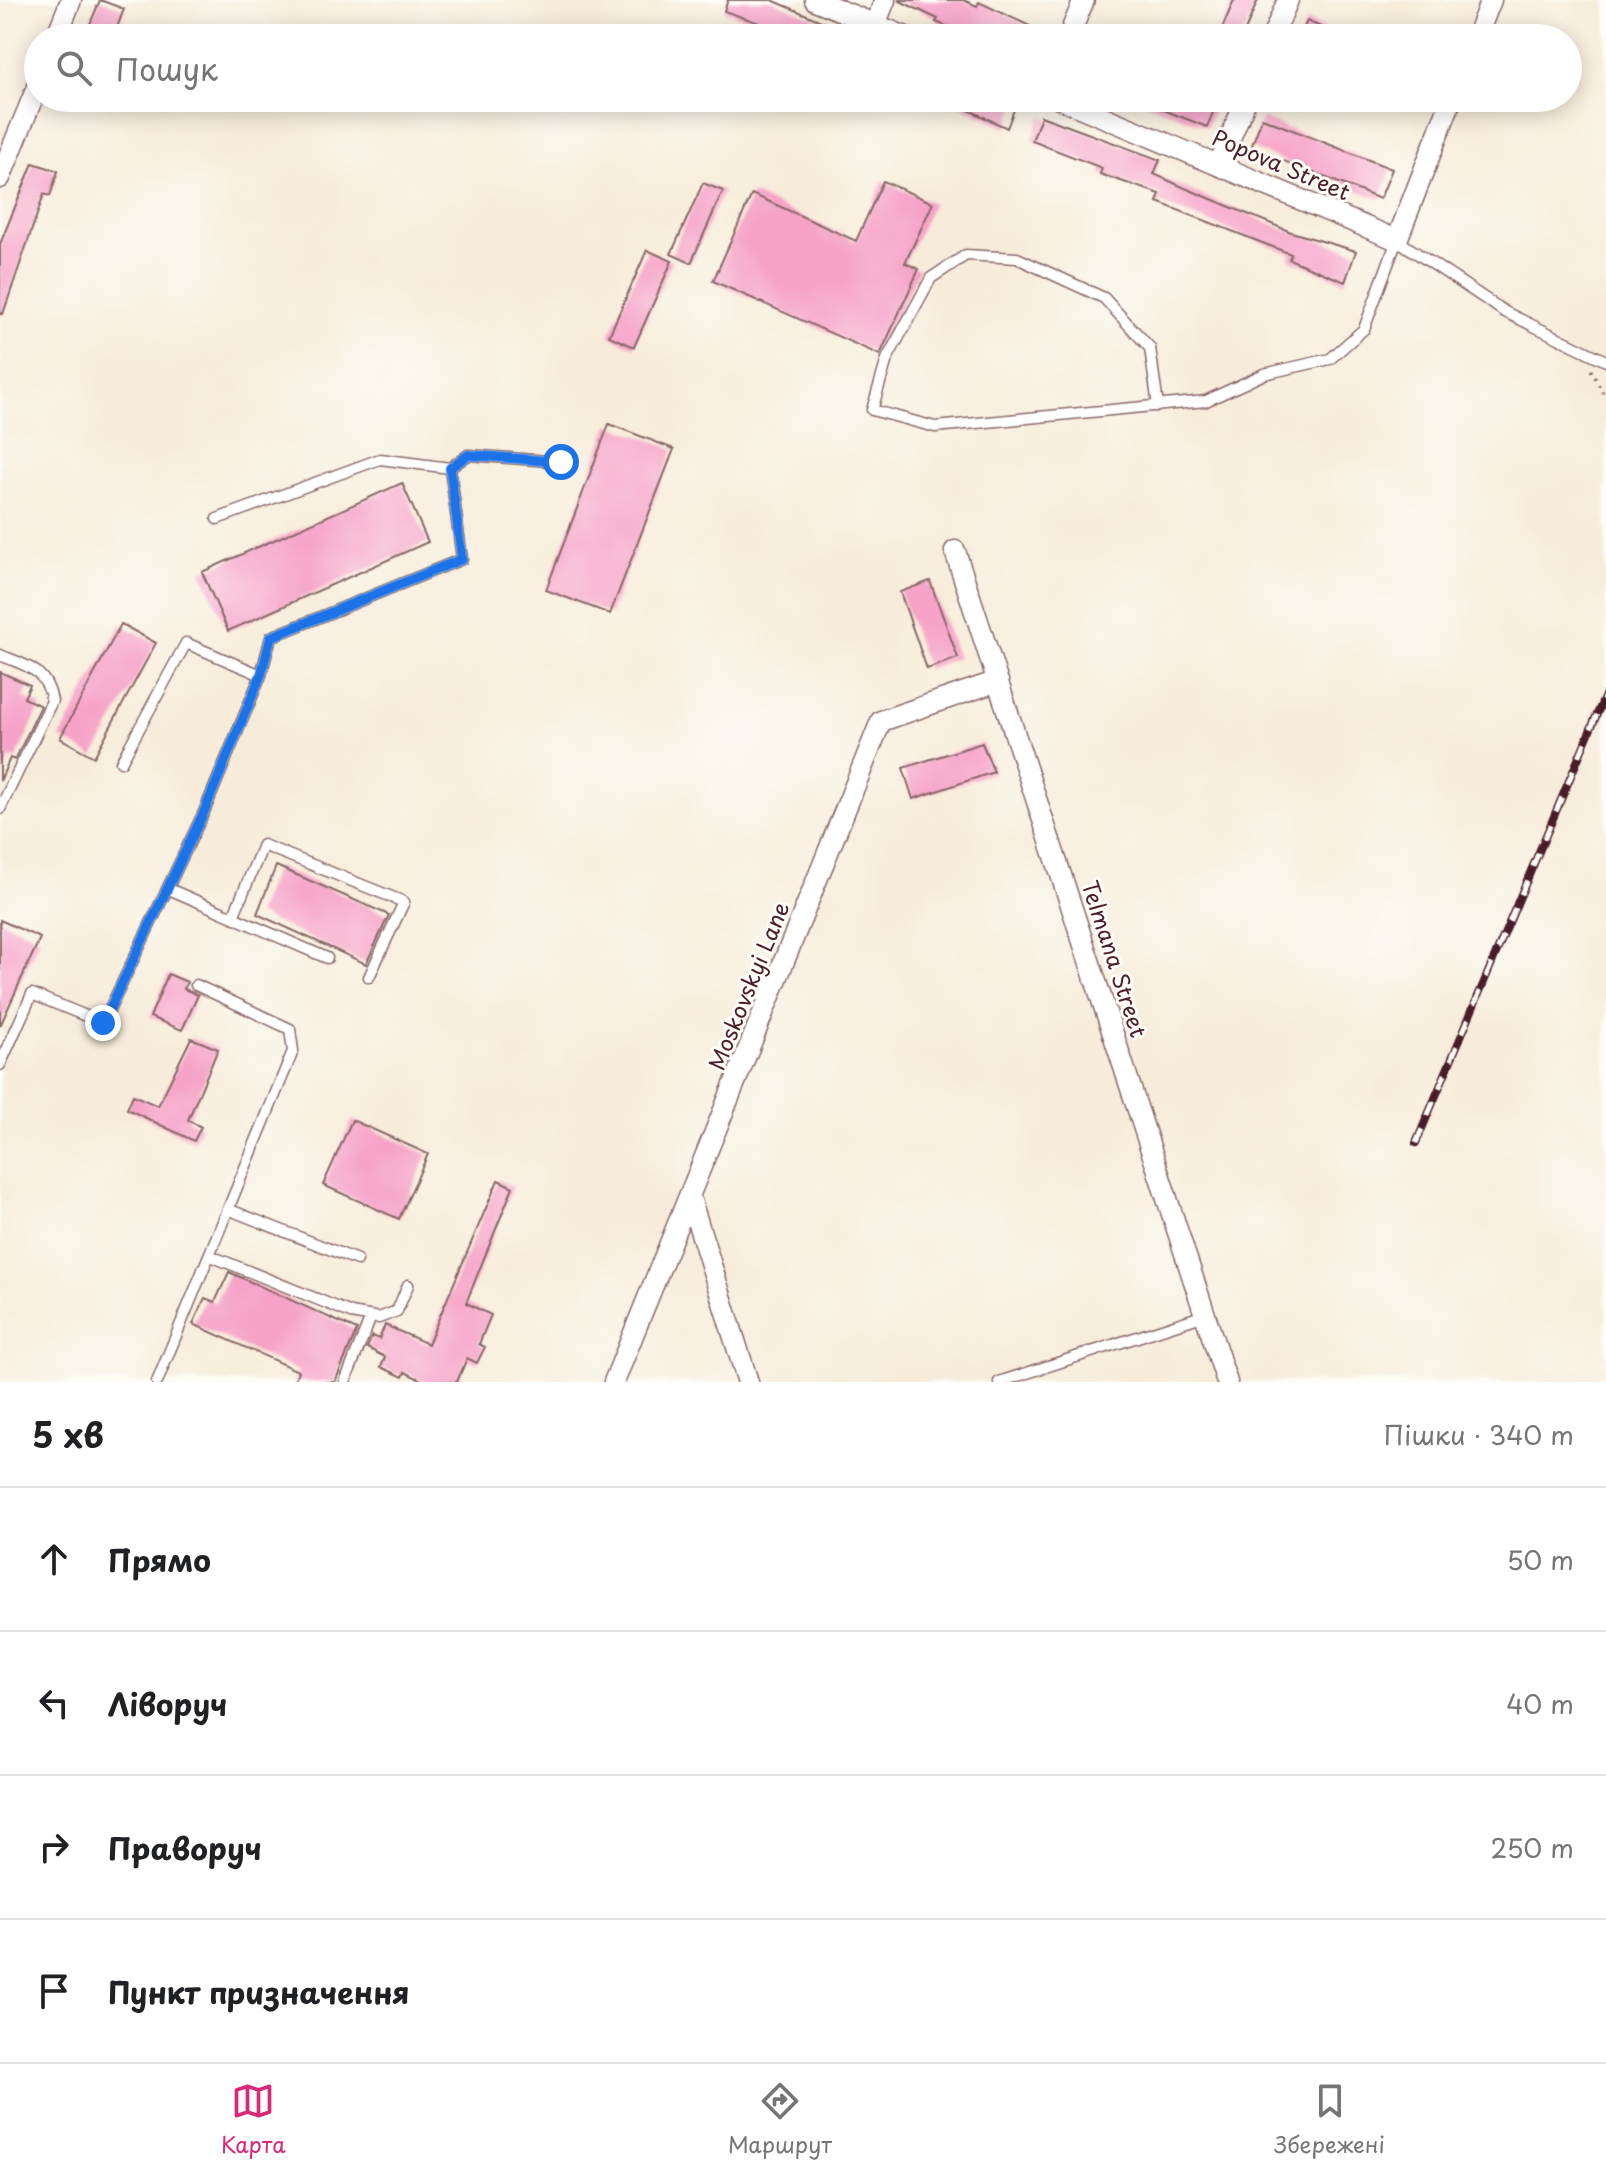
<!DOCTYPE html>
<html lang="uk">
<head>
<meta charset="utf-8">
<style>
	body { margin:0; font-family:"Playpen Sans",sans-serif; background:#f2f2f2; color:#202124 }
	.stop { position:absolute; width:24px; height:24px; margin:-18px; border:6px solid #1a73e8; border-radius:50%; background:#fff }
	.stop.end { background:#1a73e8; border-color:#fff; box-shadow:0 2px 8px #0008 }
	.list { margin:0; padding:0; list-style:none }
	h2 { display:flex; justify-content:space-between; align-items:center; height:104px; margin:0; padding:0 32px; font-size:34px }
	h2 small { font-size:26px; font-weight:400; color:#757577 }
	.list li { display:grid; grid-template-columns:52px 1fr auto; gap:24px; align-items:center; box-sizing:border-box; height:144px; padding:0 32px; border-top:2px solid #e0e0e0 }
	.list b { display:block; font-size:30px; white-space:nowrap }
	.list em { font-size:26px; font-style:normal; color:#757577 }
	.icon { flex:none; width:44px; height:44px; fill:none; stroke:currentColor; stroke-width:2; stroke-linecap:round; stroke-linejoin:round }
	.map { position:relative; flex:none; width:1606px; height:1382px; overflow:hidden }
	.search { position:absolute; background:#fff; box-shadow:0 4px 20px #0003; left:24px; right:24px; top:24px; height:88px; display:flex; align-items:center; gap:20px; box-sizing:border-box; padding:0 28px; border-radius:44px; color:#757577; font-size:30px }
	.sheet { height:680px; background:#fff }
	nav { display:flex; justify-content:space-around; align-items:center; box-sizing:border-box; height:112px; border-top:2px solid #e0e0e0; background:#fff; font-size:22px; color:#757577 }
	nav a { display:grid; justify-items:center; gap:4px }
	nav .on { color:#db2777 }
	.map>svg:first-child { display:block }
</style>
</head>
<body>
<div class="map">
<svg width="1606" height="1382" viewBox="0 0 1606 1382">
	<rect width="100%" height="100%" fill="#fdfcf7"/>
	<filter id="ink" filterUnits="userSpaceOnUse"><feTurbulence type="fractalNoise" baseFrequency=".0125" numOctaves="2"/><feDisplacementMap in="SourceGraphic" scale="16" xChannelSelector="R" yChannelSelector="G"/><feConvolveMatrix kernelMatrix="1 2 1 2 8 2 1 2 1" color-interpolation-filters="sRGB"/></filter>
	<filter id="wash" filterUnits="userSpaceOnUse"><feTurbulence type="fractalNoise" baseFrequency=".006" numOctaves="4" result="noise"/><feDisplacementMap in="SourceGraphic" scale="32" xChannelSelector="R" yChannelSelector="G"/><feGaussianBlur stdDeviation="1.8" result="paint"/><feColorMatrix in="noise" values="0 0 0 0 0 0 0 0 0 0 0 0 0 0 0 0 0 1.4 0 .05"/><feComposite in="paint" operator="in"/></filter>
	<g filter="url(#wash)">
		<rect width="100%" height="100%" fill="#f7ecda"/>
		<g id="blocks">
			<path fill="#f6a3c7" d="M100 0 124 9 116 30 112 29 109 38H84Z
				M728 0H772L861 38H793L794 35 724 11Z
				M898 0H963L977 6 979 2 1055 38H975L936 22 938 19Z
				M1234 0H1258L1242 38H1218Z
				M1307 21 1346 38H1299Z
				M943 98H1004L1017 102 1007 128Z
				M1133 98H1204L1217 103 1207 127Z
				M1041 116 1160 160 1154 174 1185 188 1291 232 1356 251 1345 282 1289 259 1291 254 1157 202 1160 194 1100 174 1102 168 1032 141Z
				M1262 118 1392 169 1380 199 1251 148Z
				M33 163 58 171 50 196 44 194 3 314H0V244Z
				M883 181 933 203 905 263 919 269 880 355 713 281 752 194 856 241Z
				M703 183 723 191 691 263 671 254Z
				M647 250 672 261 634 347 609 336Z
				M609 424 674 449 610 614 546 590Z
				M402 483 428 542 228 631 202 572Z
				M930 581 958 658 927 669 900 592Z
				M121 624 156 643 94 757 60 738Z
				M0 672 30 685 24 698 41 706 15 760 10 758 0 781Z
				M982 743 994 772 913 799 903 768Z
				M276 866 389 915 366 964 257 914Z
				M0 920 40 938 0 1026Z
				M168 974 187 982 184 989 198 995 182 1030 150 1017Z
				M191 1038 218 1049 188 1120 201 1127 194 1141 127 1109 133 1095 158 1106Z
				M352 1120 428 1154 399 1219 323 1185Z
				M498 1180 513 1187 466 1303 491 1315 479 1344 485 1347 477 1363 467 1358 457 1382H425L405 1372 403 1377 381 1367 385 1357 367 1348 372 1336 379 1339 385 1325 428 1344Z
				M229 1272 357 1330 335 1382H294L298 1371 193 1324 205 1298 215 1302Z"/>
		</g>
	</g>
	<g filter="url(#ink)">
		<use href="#blocks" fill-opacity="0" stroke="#876768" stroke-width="2"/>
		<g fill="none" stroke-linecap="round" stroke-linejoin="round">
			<g stroke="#876768" stroke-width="13">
				<path id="lane" d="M1158 406 1150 348 1104 298 1017 258 966 255 931 278 887 359 872 410 935 427 1206 401 1264 374 1330 359 1364 329 1397 240 1505 312 1606 361
					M217 519 380 459 450 468
					M0 655C27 666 46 669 52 701L0 809
					M261 675 271 637 462 559 450 468 468 455 561 462
					M169 889 327 958
					M233 917 263 845 404 902 369 977
					M0 1065 32 994 103 1023 204 812 261 675 186 643 121 762
					M230 1210 357 1260
					M211 1256 351 1313 379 1318 397 1311 408 1285
					M157 1382 293 1051 290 1029 196 985
					M345 1382 371 1317
					M999 1382 1205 1315"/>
			</g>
			<g stroke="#876768" stroke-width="23">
				<path id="street" d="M815 0 908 38
					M875 25 885 0
					M56 38 71 0
					M1068 38 1084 0
					M1272 38 1288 0
					M1476 38 1491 0
					M1058 98 1397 240 1452 98
					M1219 164 1247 98
					M0 178 38 85
					M955 551 1227 1382
					M690 1198 748 1382
					M614 1382 881 721 998 681"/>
			</g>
			<path stroke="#876768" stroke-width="3" stroke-dasharray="2 6" stroke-linecap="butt" d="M1591 370 1606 398"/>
			<use href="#lane" stroke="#fff" stroke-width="10"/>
			<use href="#street" stroke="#fff" stroke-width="20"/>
			<g stroke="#4a1f2b" stroke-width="8">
				<path id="rail" d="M1416 1143 1606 693"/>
			</g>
			<use href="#rail" stroke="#fdfcf7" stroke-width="5" stroke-dasharray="15" stroke-linecap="butt"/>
		</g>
	</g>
	<g fill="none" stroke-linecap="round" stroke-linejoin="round" filter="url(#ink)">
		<path stroke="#1a73e8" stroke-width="10" d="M103 1023 204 812 261 675 271 637 462 559 450 468 468 455 561 462"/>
	</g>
	<g text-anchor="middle" stroke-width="6" stroke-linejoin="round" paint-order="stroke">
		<g font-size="22" fill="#4a1f2b" stroke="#fdfcf7">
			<text transform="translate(1281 165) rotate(23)" y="8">Popova Street</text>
			<text transform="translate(1114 959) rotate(72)" y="8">Telmana Street</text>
			<text transform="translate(749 986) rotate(-68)" y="8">Moskovskyi Lane</text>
		</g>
	</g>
</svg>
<div class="stop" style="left:561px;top:462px"></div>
<div class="stop end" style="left:103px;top:1023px"></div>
<div class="search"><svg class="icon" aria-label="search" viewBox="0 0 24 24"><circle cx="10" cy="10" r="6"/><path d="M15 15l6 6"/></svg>Пошук</div>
</div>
<section class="sheet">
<h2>5 хв<small>Пішки · 340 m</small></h2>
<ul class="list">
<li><svg class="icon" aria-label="ahead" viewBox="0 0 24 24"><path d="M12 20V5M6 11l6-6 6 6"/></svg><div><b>Прямо</b></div><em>50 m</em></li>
<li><svg class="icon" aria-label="left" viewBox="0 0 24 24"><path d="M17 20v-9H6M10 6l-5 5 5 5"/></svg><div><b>Ліворуч</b></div><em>40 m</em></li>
<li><svg class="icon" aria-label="right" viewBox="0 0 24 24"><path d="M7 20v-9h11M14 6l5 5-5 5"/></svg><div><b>Праворуч</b></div><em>250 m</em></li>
<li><svg class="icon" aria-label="arrive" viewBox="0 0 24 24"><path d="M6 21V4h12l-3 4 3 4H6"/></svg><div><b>Пункт призначення</b></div></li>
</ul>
</section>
<nav>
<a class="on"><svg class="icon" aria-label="map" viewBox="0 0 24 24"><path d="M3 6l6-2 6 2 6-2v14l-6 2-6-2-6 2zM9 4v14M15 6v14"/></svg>Карта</a>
<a><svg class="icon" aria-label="directions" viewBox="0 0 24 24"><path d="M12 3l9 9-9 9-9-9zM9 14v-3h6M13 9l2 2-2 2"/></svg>Маршрут</a>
<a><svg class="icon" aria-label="saved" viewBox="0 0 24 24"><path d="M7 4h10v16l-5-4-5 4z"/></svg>Збережені</a>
</nav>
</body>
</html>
